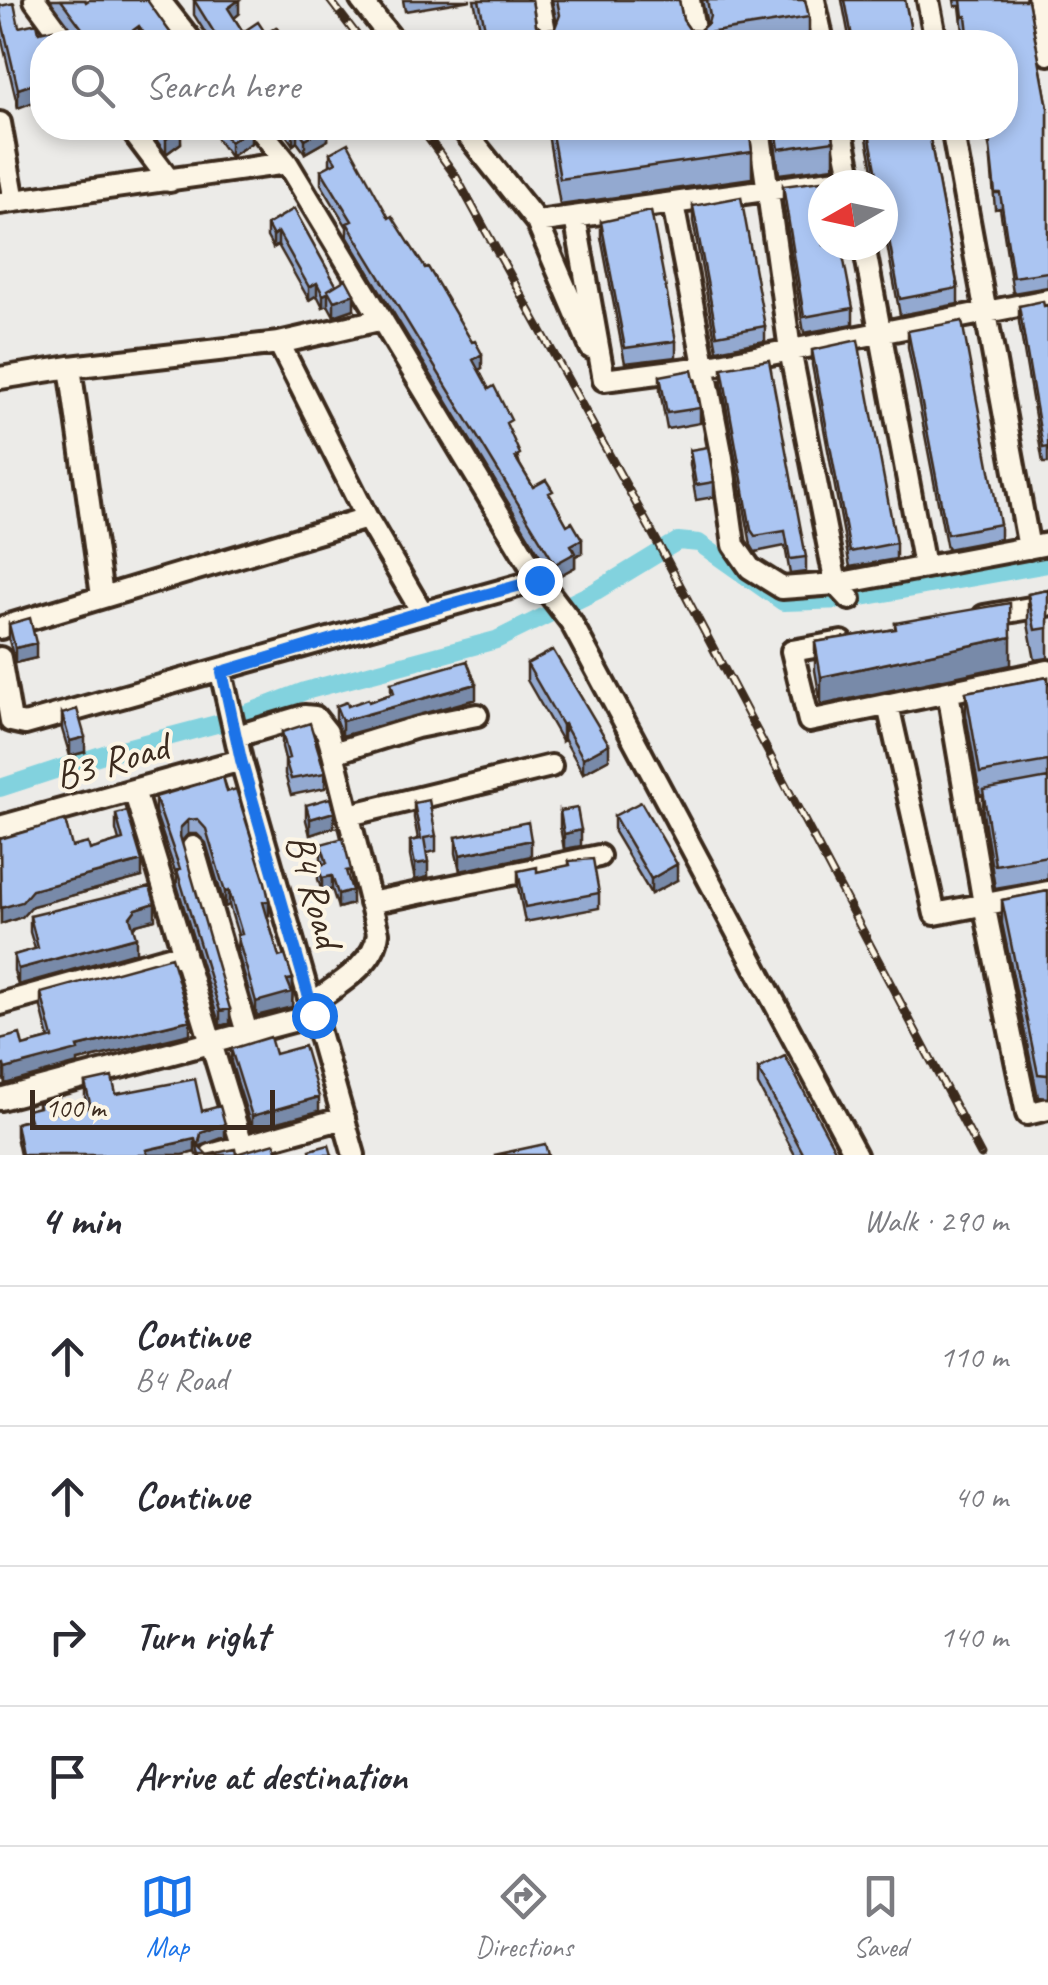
<!DOCTYPE html>
<html lang="en">
<head>
<meta charset="utf-8">
<style>
	body { margin:0; font-family:Caveat,sans-serif; background:#f7f7f7; color:#2b2b33 }
	.compass { position:absolute; left:808px; top:170px; width:90px; height:90px; border-radius:50%; background:#fff; box-shadow:0 5px 15px #0003; rotate:261deg }
	.scale { position:absolute; left:30px; bottom:25px; width:245px; box-sizing:border-box; padding-left:10px; border:5px solid #3b2a1e; border-top:0; font-size:28px; line-height:35px; white-space:nowrap; color:#3b2a1e; -webkit-text-stroke:8px #fcf5e5; paint-order:stroke }
	.stop { position:absolute; width:30px; height:30px; margin:-22px; border:8px solid #1a73e8; border-radius:50%; background:#fff }
	.stop.end { background:#1a73e8; border-color:#fff; box-shadow:0 2px 10px #0008 }
	.list { margin:0; padding:0; list-style:none }
	h2 { display:flex; justify-content:space-between; align-items:center; height:130px; margin:0; padding:0 40px; font-size:42px }
	h2 small { font-size:32px; font-weight:400; color:#7c7c81 }
	.list li { display:grid; grid-template-columns:65px 1fr auto; gap:30px; align-items:center; box-sizing:border-box; height:140px; padding:0 40px; border-top:2px solid #e1e1e2 }
	.list b { display:block; font-size:38px; white-space:nowrap }
	.list p { margin:0; font-size:32px; white-space:nowrap; color:#7c7c81 }
	.list em { font-size:32px; font-style:normal; color:#7c7c81 }
	.icon { flex:none; width:55px; height:55px; fill:none; stroke:currentColor; stroke-width:2; stroke-linecap:round; stroke-linejoin:round }
	.map { position:relative; flex:none; width:1048px; height:1155px; overflow:hidden }
	.search { position:absolute; background:#fff; box-shadow:0 5px 15px #0003; left:30px; right:30px; top:30px; height:110px; display:flex; align-items:center; gap:25px; box-sizing:border-box; padding:0 35px; border-radius:40px; color:#7c7c81; font-size:38px }
	.sheet { height:690px; background:#fff }
	nav { display:flex; justify-content:space-around; align-items:center; box-sizing:border-box; height:140px; border-top:2px solid #e1e1e2; background:#fff; font-size:28px; color:#7c7c81 }
	nav a { display:grid; justify-items:center; gap:5px }
	nav .on { color:#1a73e8 }
	.map>svg:first-child { display:block }
</style>
</head>
<body>
<div class="map">
<svg width="1048" height="1155" viewBox="0 0 1048 1155">
	<rect width="100%" height="100%" fill="#ecebe8"/>
	<filter id="ink" filterUnits="userSpaceOnUse"><feTurbulence type="fractalNoise" baseFrequency=".01" numOctaves="2"/><feDisplacementMap in="SourceGraphic" scale="20" xChannelSelector="R" yChannelSelector="G"/><feConvolveMatrix kernelMatrix="1 2 1 2 8 2 1 2 1" color-interpolation-filters="sRGB"/></filter>
	<g filter="url(#ink)">
		<g fill="none" stroke-linecap="round" stroke-linejoin="round">
			<path stroke="#82d2de" stroke-width="18" d="M0 788 107 753 224 722 305 691 496 640 596 591 678 541 699 543 783 602 845 600 1048 564"/>
			<g stroke="#3b2a1e" stroke-width="28">
				<path id="street" d="M35 0 66 42
					M159 0 192 42
					M361 0 394 42
					M539 0 547 42
					M689 0 696 42
					M814 0 823 42
					M928 0 936 42
					M1038 0 1048 54
					M0 123 14 201
					M130 128 170 181
					M259 128 287 163 539 580 571 622 856 1155
					M462 128 537 222 591 348
					M759 128 790 350 836 584 850 599
					M841 128 853 185
					M952 128 1029 548
					M0 203 287 163
					M673 204 722 458 734 545 750 568 782 588 836 584 1048 544
					M575 217 604 380 704 367 1048 300
					M537 222 852 178
					M864 245 924 566
					M279 343 367 518 422 612
					M70 367 102 596
					M0 378 70 367 279 343 379 320
					M984 616 1048 605
					M0 628 367 518
					M842 642 792 651 809 721 1048 671
					M0 658 11 721 25 724 539 580
					M221 672 241 760 354 1155
					M948 692 984 904 1027 1114 1048 1109
					M888 705 935 914 1048 892
					M237 736 304 716 315 717 327 732 333 753 378 933C375 965 335 986 311 1004
					M333 753 417 727 477 715
					M134 790 243 1148
					M349 815 551 766
					M0 827 241 760
					M193 847 247 1033
					M370 903 599 856
					M0 1004 184 953
					M0 1099 315 1015
					M211 1155 344 1118"/>
			</g>
			<use href="#street" stroke="#fcf5e5" stroke-width="20"/>
			<g stroke="#3b2a1e" stroke-width="9">
				<path id="rail" d="M330 0 362 42
					M421 128 455 175 654 536 981 1155"/>
			</g>
			<use href="#rail" stroke="#fcf5e5" stroke-width="5" stroke-dasharray="15" stroke-linecap="butt"/>
		</g>
		<path fill="#93a9d0" stroke="#3b2a1e" stroke-width="2.5" d="M50 0H85L177 42H140L139 41 137 42H81Z
			M194 0 239 14 234 18 243 32 266 34 287 42H211L194 15Z
			M403 0H471L405 11Z
			M474 0H532L536 25 543 30 555 28 557 24 552 0H679L683 20 690 30 699 31 707 24 702 0H805L809 17V42H483Z
			M842 0H905L913 42H850Z
			M954 0H1028L1048 108V287L1013 293 1000 208 995 209 990 150 985 128H1006V42H967L966 32H963L960 6H955Z
			M0 6 19 27 39 32 18 108 0 32Z
			M148 128H180L181 143 166 154Z
			M209 128H251V143L230 157Z
			M277 128H328V140L305 153 297 142 293 145 284 132 281 134Z
			M547 128H749L752 152V178L560 205Z
			M773 128H832L834 141V167L779 174Z
			M865 128H928L958 288V304L900 315 883 223V185H876Z
			M330 153 389 218 482 368 479 370 511 434 520 465 533 487 553 500 582 553 575 556V567L555 578 550 572 347 236V227L321 184V170L330 166Z
			M783 186 853 308V324L804 333 783 202Z
			M693 206 765 326V341L717 350 693 221Z
			M294 209 336 285 354 309 334 316 328 305 323 307 317 295 309 300 278 245 273 248 267 237V225Z
			M601 222 676 341V357L625 363 601 237Z
			M1048 305V463H1043L1019 322V306Z
			M908 331 1000 524V539L947 549 908 347Z
			M812 350 896 543V559L850 567 812 365Z
			M722 368 806 557V572L790 574 785 546 755 552 751 545 722 383Z
			M660 376 700 408V423L667 429 660 391Z
			M690 450 714 482V497L696 500 690 465Z
			M1048 590V658L1035 660 1028 624V594Z
			M895 623 1011 665 821 705 815 670V642L895 629Z
			M9 624 36 658 15 663 9 640Z
			M527 664 609 759 583 773 564 739 562 741 527 680Z
			M1048 677V879L995 888 983 813V795L980 796 966 715V692Z
			M391 683 476 699 342 736 336 721V706H348L369 702 391 694Z
			M62 714 85 752 70 756 62 729Z
			M282 732 325 773V788L291 795 285 774V759L282 747Z
			M223 777 269 915H267L279 957 293 979 292 1007 256 1016 237 950 238 935 229 905 225 907 206 843 197 834H188L181 841 230 1023 220 1026 177 885V877L155 812V797Z
			M414 803 436 836V851L427 853 428 877 415 880 410 856V841L418 839 414 818Z
			M306 805 334 827 310 835 306 820Z
			M560 811 581 846 564 849 560 827Z
			M116 814 142 877 32 906 22 917 1 924 0 839 90 850 119 841 116 830Z
			M614 816 677 880 651 894 614 832Z
			M456 837 531 856 460 871 456 853Z
			M321 844 351 884 352 904 338 908 332 889 322 892 318 879V866L323 864 321 858Z
			M569 861 599 893V908L525 922 518 887V871L537 872 569 866Z
			M1048 891V1098L1038 1097 1002 923V900Z
			M30 916 155 919 136 924 133 928 136 952 18 985 14 971V955L35 949 30 932Z
			M41 993 190 1034 78 1061V1064L5 1084 0 1039 23 1046 49 1039 41 1007Z
			M231 1049 275 1054 319 1111 252 1129 231 1062Z
			M758 1069 838 1155H795L758 1085Z
			M85 1083 116 1094 202 1111 225 1137 201 1146 200 1148 207 1155H278H196L195 1152 183 1155H20L16 1136V1123L27 1120V1110L38 1108V1103L54 1113 88 1108 85 1097Z"/>
		<path fill="#788aa9" stroke="#3b2a1e" stroke-width="2.5" d="M239 0V14L228 23V8Z
			M139 26V41L137 42H117Z
			M42 81V99L18 108V89Z
			M251 128V143L230 157V142Z
			M297 128V142L293 145V130Z
			M325 128H328V140L305 153V139Z
			M181 129V143L166 154V139Z
			M278 232V245L273 248V236Z
			M317 283V295L309 300V287Z
			M328 293V305L323 307V295Z
			M354 294V309L334 316V301Z
			M482 354V368L473 373V360Z
			M582 539V553L575 556V567L555 578V564L571 545Z
			M1011 637V665L821 705V677Z
			M36 643V658L15 663V648Z
			M476 684V699L342 736V721Z
			M564 724V739L562 741V725Z
			M85 737V752L70 756V741Z
			M609 744V759L583 773V758Z
			M334 812V827L310 835V819Z
			M188 820V834L180 843V828Z
			M581 830V846L564 849V834Z
			M531 840V856L460 871V855Z
			M142 861V877L32 906 22 917 1 924V908L32 890Z
			M428 862V877L415 880V864Z
			M677 864V880L651 894V879Z
			M332 876V889L322 892V878Z
			M352 890V904L338 908V894Z
			M229 891V905L225 907V892Z
			M269 900V915L263 917V902Z
			M155 903V919L136 924 130 932V917L136 909Z
			M136 937V952L18 985V969Z
			M293 979 292 1007 256 1016V1002L287 980Z
			M230 1009V1023L220 1026V1011Z
			M190 1020V1034L78 1061V1064L5 1084V1069L77 1047Z
			M4 1065V1079L0 1080V1066Z
			M319 1097V1111L252 1129V1116Z
			M225 1124V1137L201 1146 199 1154 198 1151 201 1133Z
			M195 1139V1152L183 1155H146V1150Z"/>
		<path fill="#abc5f2" stroke="#3b2a1e" stroke-width="2.5" d="M61 0H85L86 2 89 0H147L177 42H158L155 39 150 42 139 26 117 42H97L93 37 90 39Z
			M194 0H239L228 8 243 32 258 22 266 34 276 27 287 42H220Z
			M479 0H532L536 25 543 30 555 28 560 15 557 0H679L683 20 690 30 699 31 708 23 710 16 707 0H805L809 17 695 35 697 42H488Z
			M845 0H905L913 42H853Z
			M961 0H1028L1048 108V272L1013 277 1000 193H995L988 128H1006V42H969L966 16 963 17Z
			M14 3 19 27 37 23 39 32 53 29 56 42H42V81L18 89 0 13V6Z
			M158 128H180L181 129 166 139Z
			M219 128H251L230 142Z
			M291 128H325L305 139 297 128 293 130Z
			M551 128H749L752 152 560 179Z
			M776 128H832L834 141 779 149Z
			M868 128H928L958 288 900 299 883 207V185H879Z
			M348 143 389 218 392 216 425 268 428 267 472 342 475 341 482 354 473 360 489 389 494 386 511 420 506 423 520 454 515 457 533 487 546 480 553 491 549 493 567 525 572 522 582 539 571 545 575 553 555 564 347 223 352 221 321 170 336 162 330 153Z
			M829 180 830 185H823V245H841L853 308 804 317 783 186Z
			M741 197 765 326 717 335 693 206Z
			M294 209 336 285 328 290 329 292 323 295 317 283 309 287 278 232 273 236 267 225Z
			M651 211 676 341 625 348 601 222Z
			M346 279 354 294 334 301 328 290Z
			M1043 301 1044 306 1048 305V447L1043 448 1019 306Z
			M962 321 1000 524 947 534 908 331Z
			M858 340 896 543 850 552 812 350Z
			M769 360 806 557 790 559 785 531 755 536 751 530 722 368Z
			M692 370 700 408 667 413 660 376Z
			M708 447 714 482 696 485 690 450Z
			M1048 590V628L1035 630 1028 594Z
			M1010 603 1011 637 821 677 815 642 896 629 895 623Z
			M30 618 36 643 15 648 9 624Z
			M553 650 609 744 583 758 564 724 562 725 527 664Z
			M467 661 476 684 342 721 336 706 347 702 348 706 368 699 369 702 394 693 391 683Z
			M1048 677V761L980 773 966 692Z
			M77 709 85 737 70 741 62 714Z
			M310 723 325 773 291 779 285 759 289 758 282 732Z
			M223 777 227 792 236 789 265 882 269 900 263 902 279 957 285 955 293 979 287 980 292 992 256 1002 237 935 242 934 229 891 225 892 206 829 197 819 188 820 180 828V836L230 1009 220 1011 177 870 180 869 155 797Z
			M1048 778V856L995 865 983 790Z
			M330 798 334 812 310 819 306 805Z
			M429 800 436 836 424 838 428 862 415 864 410 841 421 839 414 803Z
			M641 802 677 864 651 879 614 816Z
			M577 808 581 830 564 834 560 811Z
			M127 811 142 861 32 890 22 902 1 908 0 839 65 820 72 847 88 843 90 850 123 840 116 814Z
			M528 822 531 840 460 855 456 837Z
			M343 838 351 870 346 871 352 890 338 894 332 876 322 878 318 866 327 863 321 844Z
			M593 859 599 893 525 907 518 871 537 867V872L570 865 569 861Z
			M150 887 155 903 136 909 130 917 136 937 18 969 14 955 38 948 30 916Z
			M1048 891V1075L1038 1074 1002 900Z
			M171 957 190 1020 77 1047 78 1050 5 1069 4 1065 0 1066V1039L20 1034 23 1046 53 1038 41 993Z
			M270 1037 275 1054 304 1046 319 1097 252 1116 231 1049Z
			M785 1056 838 1155H804L758 1069Z
			M112 1077 116 1094 195 1079 202 1111 220 1106 225 1124 201 1133 198 1146 207 1155 235 1149 236 1154 275 1143 278 1155H199L195 1139 146 1150 148 1155H22L16 1123 30 1120 27 1110 39 1107 38 1103 50 1100 54 1113 91 1107 85 1083Z
			M545 1144 548 1155H494Z
			M329 1145 332 1155H311L310 1150Z"/>
	</g>
	<g fill="none" stroke-linecap="round" stroke-linejoin="round" filter="url(#ink)">
		<path stroke="#1a73e8" stroke-width="12" d="M314 1015 241 760 222 672 422 612 539 580"/>
	</g>
	<g text-anchor="middle" stroke-width="8" stroke-linejoin="round" paint-order="stroke">
		<g font-size="40" fill="#3b2a1e" stroke="#fcf5e5">
			<text transform="translate(111 760) rotate(-16)" y="14">B3 Road</text>
			<text transform="translate(315 890) rotate(74)" y="14">B4 Road</text>
		</g>
	</g>
</svg>
<svg class="compass" viewBox="-18 -18 36 36"><path d="M0-13l5 13h-10z" fill="#e53935"/><path d="M0 13l5-13h-10z" fill="#7c7c81"/></svg>
<div class="scale">100 m</div>
<div class="stop" style="left:314px;top:1015px"></div>
<div class="stop end" style="left:539px;top:580px"></div>
<div class="search"><svg class="icon" aria-label="search" viewBox="0 0 24 24"><circle cx="10" cy="10" r="6"/><path d="M15 15l6 6"/></svg>Search here</div>
</div>
<section class="sheet">
<h2>4 min<small>Walk · 290 m</small></h2>
<ul class="list">
<li><svg class="icon" aria-label="ahead" viewBox="0 0 24 24"><path d="M12 20V5M6 11l6-6 6 6"/></svg><div><b>Continue</b><p>B4 Road</p></div><em>110 m</em></li>
<li><svg class="icon" aria-label="ahead" viewBox="0 0 24 24"><path d="M12 20V5M6 11l6-6 6 6"/></svg><div><b>Continue</b></div><em>40 m</em></li>
<li><svg class="icon" aria-label="right" viewBox="0 0 24 24"><path d="M7 20v-9h11M14 6l5 5-5 5"/></svg><div><b>Turn right</b></div><em>140 m</em></li>
<li><svg class="icon" aria-label="arrive" viewBox="0 0 24 24"><path d="M6 21V4h12l-3 4 3 4H6"/></svg><div><b>Arrive at destination</b></div></li>
</ul>
</section>
<nav>
<a class="on"><svg class="icon" aria-label="map" viewBox="0 0 24 24"><path d="M3 6l6-2 6 2 6-2v14l-6 2-6-2-6 2zM9 4v14M15 6v14"/></svg>Map</a>
<a><svg class="icon" aria-label="directions" viewBox="0 0 24 24"><path d="M12 3l9 9-9 9-9-9zM9 14v-3h6M13 9l2 2-2 2"/></svg>Directions</a>
<a><svg class="icon" aria-label="saved" viewBox="0 0 24 24"><path d="M7 4h10v16l-5-4-5 4z"/></svg>Saved</a>
</nav>
</body>
</html>
